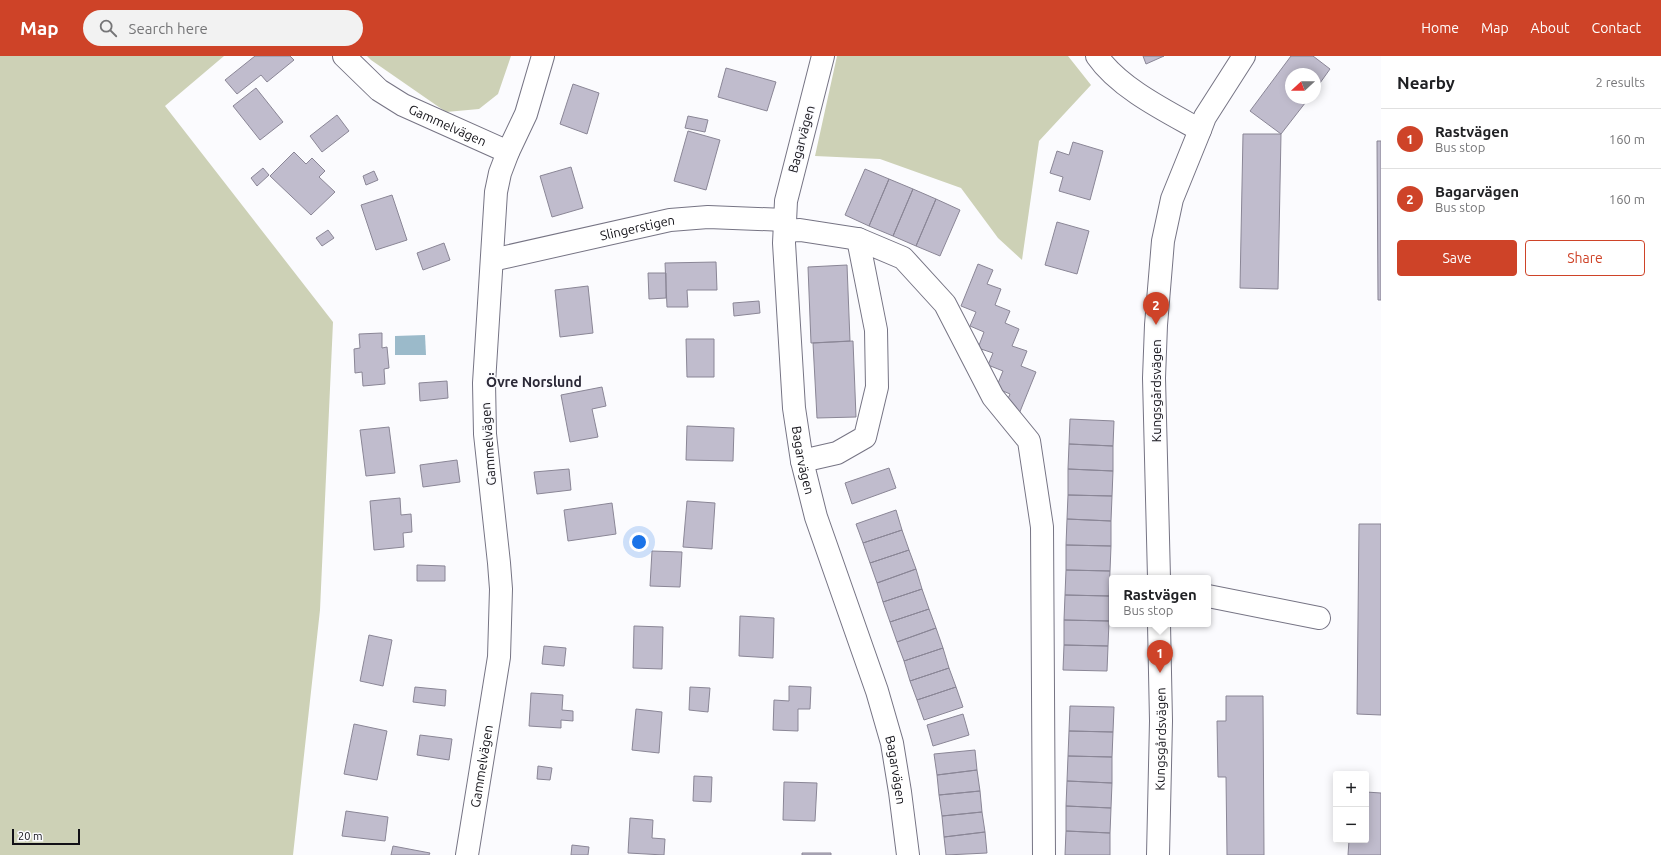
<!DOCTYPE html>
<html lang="en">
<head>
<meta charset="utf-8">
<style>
	body { margin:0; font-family:Ubuntu,sans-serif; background:#f2f2f2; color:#202124 }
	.controls { position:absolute; right:12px; bottom:12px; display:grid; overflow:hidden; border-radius:4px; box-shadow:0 2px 10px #0003 }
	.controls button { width:36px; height:36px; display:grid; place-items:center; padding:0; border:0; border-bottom:1px solid #e0e0e0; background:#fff; color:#202124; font:20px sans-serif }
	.compass { position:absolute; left:1285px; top:12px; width:36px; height:36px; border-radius:50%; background:#fff; box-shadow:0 2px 10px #0003; rotate:249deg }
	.scale { position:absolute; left:12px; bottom:10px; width:68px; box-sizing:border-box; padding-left:4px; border:2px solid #111016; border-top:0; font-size:11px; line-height:14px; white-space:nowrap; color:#111016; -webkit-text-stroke:3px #fbfbfe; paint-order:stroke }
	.you { position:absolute; left:639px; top:486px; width:14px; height:14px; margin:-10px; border:3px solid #fff; border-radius:50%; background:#1a73e8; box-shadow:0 0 0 6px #1a73e833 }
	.badge { display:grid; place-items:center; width:26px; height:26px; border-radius:50%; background:#ce4328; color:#fff; font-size:13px; font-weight:700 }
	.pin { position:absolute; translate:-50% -33px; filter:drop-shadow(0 1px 2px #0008) }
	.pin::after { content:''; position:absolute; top:21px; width:14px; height:12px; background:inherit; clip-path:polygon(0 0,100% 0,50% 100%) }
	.popup { position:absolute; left:1109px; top:519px; width:102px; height:52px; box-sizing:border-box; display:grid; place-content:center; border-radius:4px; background:#fff; filter:drop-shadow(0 1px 3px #0005); font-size:13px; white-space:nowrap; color:#757577 }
	.popup b { font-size:15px; color:#202124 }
	.popup::after { content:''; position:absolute; left:50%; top:100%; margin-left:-8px; border:8px solid transparent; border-top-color:#fff }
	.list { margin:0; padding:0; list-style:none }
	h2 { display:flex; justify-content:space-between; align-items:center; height:52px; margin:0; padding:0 16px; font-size:17px }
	h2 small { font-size:13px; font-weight:400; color:#757577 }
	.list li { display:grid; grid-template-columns:26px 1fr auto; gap:12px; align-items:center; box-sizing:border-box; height:60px; padding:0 16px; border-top:1px solid #e0e0e0 }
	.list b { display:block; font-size:15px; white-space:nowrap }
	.list p { margin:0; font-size:13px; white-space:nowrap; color:#757577 }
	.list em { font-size:13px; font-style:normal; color:#757577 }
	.actions { display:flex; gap:8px; padding:12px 16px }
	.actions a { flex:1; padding:9px 0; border:1px solid #ce4328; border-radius:4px; text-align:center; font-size:14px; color:#ce4328 }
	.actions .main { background:#ce4328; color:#fff }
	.icon { flex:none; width:22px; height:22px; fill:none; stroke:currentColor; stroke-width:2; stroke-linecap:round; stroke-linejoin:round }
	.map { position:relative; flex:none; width:1381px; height:799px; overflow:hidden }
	header { display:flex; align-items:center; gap:24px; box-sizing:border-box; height:56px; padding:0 20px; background:#ce4328; color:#fff }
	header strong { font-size:19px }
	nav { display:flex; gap:22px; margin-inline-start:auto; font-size:14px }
	.search { width:280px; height:36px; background:#f2f2f2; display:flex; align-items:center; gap:10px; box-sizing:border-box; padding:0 14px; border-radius:22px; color:#757577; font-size:15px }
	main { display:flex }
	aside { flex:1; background:#fff }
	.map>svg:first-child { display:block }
</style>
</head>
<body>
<header>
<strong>Map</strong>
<div class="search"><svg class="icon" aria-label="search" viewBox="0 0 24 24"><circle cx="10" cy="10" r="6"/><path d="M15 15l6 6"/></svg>Search here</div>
<nav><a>Home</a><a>Map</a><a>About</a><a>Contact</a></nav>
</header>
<main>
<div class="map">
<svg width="1381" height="799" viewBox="0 0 1381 799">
	<rect width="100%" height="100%" fill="#fbfbfe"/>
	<path fill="#cdd1b6" d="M0 0H224L165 50 333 266 320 554 293 799H0Z
		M367 0H511L498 38 479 53 446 56 371 4Z
		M837 0H1068L1091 29 1039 85 1022 204 998 182 961 132 880 103 815 100Z"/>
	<path fill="#9bbaca" d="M425 279 426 299H395V280Z"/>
	<path fill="#c0bccd" stroke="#8a8696" d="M255 0H290L294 4 267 26 261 19 237 38 225 24Z
		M1143 0H1164L1146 8Z
		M1291 0H1313L1330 13 1315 34V18H1291V42H1309L1281 78 1250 55Z
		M726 12 776 26 767 55 718 41Z
		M573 28 599 37 587 78 560 68Z
		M256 32 283 66 260 84 233 50Z
		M337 59 349 75 322 96 310 80Z
		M688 60 708 64 705 76 685 72Z
		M688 75 720 84 706 134 674 125Z
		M1243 78H1281L1278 233 1240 232Z
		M1377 85H1381V244H1378Z
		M1073 86 1103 95 1090 144 1059 135 1063 121 1050 117 1057 95 1069 99Z
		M294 96 306 108 312 102 325 115 319 121 335 136 311 159 270 120Z
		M571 111 583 152 552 161 540 120Z
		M263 112 269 119 257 130 251 122Z
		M865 113 889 123 869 170 845 159Z
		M374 115 378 124 366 129 363 120Z
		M889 123 913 133 893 180 869 170Z
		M913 133 936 143 916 190 893 180Z
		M392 139 407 184 376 194 361 149Z
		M936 143 960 154 940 200 916 190Z
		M1057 166 1089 175 1077 218 1045 209Z
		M328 174 334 182 322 190 316 182Z
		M444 187 450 204 423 214 417 197Z
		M716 206 717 234H687L688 251H667L665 207Z
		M978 208 993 214 987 228 1001 233 995 249 1010 255 1005 267 1019 273 1012 290 1027 295 1021 310 1036 316 1019 358 1004 352 1010 338 996 332 1003 315 988 309 993 297 978 292 984 276 970 270 976 256 961 250Z
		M847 209 850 285 811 287 808 211Z
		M648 217H666V242L649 243Z
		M588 230 593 277 560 281 555 234Z
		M759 245 760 257 734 260 733 247Z
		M382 277V292L387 291 389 312 384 313 385 328 363 330 362 316 355 317 354 293 360 292 359 278Z
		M686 283H714V321H687Z
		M853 285 856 361 817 362 813 287Z
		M447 325 448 342 420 345 419 327Z
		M602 331 606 350 592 353 598 381 570 386 561 339Z
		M1070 363 1114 365 1113 390 1069 388Z
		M687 370 734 372 733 405 686 404Z
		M389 371 395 417 366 420 360 374Z
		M1069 388 1113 390V415L1068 413Z
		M457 404 460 426 423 431 420 409Z
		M889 412 896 432 852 448 845 427Z
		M569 413 571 434 537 438 534 416Z
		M1068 413 1113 415 1112 440 1068 439Z
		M1068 439 1112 440 1111 465 1067 463Z
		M400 442 401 459 411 458 412 476 403 477 404 491 374 494 370 445Z
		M687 445 715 447 712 493 683 491Z
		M612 447 616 478 568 485 564 454Z
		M896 454 902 474 863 487 856 468Z
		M1067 463 1111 465V490L1066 489Z
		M1359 468H1381V659L1357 658Z
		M902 474 909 494 870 507 863 487Z
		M1066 489 1111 490 1110 515 1066 514Z
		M909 494 916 513 877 527 870 507Z
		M652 495 682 496 680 531 650 530Z
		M417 509 445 510V525H417Z
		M916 513 922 533 883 546 877 527Z
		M1066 514 1110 515 1109 540 1065 539Z
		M922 533 929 553 890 566 883 546Z
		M1065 539 1109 540V565L1064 564Z
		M929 553 936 572 897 586 890 566Z
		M740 560 774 562 773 602 739 600Z
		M1064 564 1109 565 1108 590 1064 589Z
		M634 570 663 571 662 613 633 612Z
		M936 572 943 592 904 605 897 586Z
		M369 579 392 584 383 630 360 625Z
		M1064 589 1108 590 1107 615 1063 614Z
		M544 590 566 592 564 610 542 608Z
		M943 592 949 612 910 625 904 605Z
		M949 612 956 631 917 644 910 625Z
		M789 630 811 631 810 653H798V675L773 674 774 644 789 645Z
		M415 631 446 634 445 650 413 646Z
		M690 631 710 632 708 656 689 654Z
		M956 631 963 651 924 664 917 644Z
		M531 637 563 639 562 654 573 655V665L561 664V672L529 670Z
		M1226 640H1263L1264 799H1227L1226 721H1218L1217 665H1226Z
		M1070 650 1114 651 1113 676 1069 675Z
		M636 653 662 656 659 697 632 694Z
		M963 658 969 679 933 690 927 669Z
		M354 668 387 675 377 724 344 718Z
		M1069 675 1113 676 1112 701 1068 700Z
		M420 679 452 683 449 704 417 699Z
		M975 694 977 714 937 719 934 698Z
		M1068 700 1112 701V727L1067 725Z
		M538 710 552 712 550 724 537 723Z
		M977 714 980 735 939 739 937 719Z
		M694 720 712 721 711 746 693 745Z
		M1067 725 1112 727 1111 752 1066 750Z
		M784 726 817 727 815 765 783 764Z
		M980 735 982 756 942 760 939 739Z
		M1366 736 1381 737V799H1348L1349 784H1366Z
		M1066 750 1111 752 1110 777 1066 775Z
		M346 755 388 761 385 785 342 780Z
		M982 756 985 776 944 781 942 760Z
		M630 762 653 764 652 782 665 783 664 799 628 797Z
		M1066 775 1110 777V799H1065Z
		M985 776 987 797 946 799 944 781Z
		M572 789 589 791 588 799H571Z
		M393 790 430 797 429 799H391Z
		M802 797H831V799H802Z"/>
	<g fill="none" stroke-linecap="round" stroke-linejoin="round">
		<g stroke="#767484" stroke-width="24">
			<g id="minor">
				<path id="s1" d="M344 0 379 34 403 49 508 96"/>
				<path id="s2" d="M823 0 786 145 784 187 794 352 802 405 816 461 877 635 892 687 900 736 908 799"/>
				<path d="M1097 0C1119 32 1166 55 1200 74"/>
				<path d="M785 175 800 174 858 183 903 202 945 248 993 341 1029 385 1042 471 1044 799"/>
				<path id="s3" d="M492 204 670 164 708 161 785 164"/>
				<path d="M802 405 837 397 865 381 877 331 876 274 858 183"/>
				<path d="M1159 522 1154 322 1156 269 1163 185 1172 143 1200 74 1205 61 1244 0"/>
				<path d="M1208 540 1319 562"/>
				<path id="s4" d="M467 799 499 601 501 533 499 507 485 378 484 327 496 136 500 117 508 96 526 58 543 0"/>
				<path id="s5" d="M1158 799 1161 665 1159 568"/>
			</g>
		</g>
		<use href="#minor" stroke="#fff" stroke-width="22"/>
	</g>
	<g text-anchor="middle" stroke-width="3" stroke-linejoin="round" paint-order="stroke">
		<g font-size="13" fill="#111016" stroke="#fbfbfe">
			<text dy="5" stroke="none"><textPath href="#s1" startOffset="126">Gammelvägen</textPath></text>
			<text transform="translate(801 83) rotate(-75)" y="5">Bagarvägen</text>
			<text dy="5" stroke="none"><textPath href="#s3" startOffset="149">Slingerstigen</textPath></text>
			<text transform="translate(1156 335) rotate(-90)" y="5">Kungsgårdsvägen</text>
			<text transform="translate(488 388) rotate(-94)" y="5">Gammelvägen</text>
			<text dy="5" stroke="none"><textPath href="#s2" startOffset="410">Bagarvägen</textPath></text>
			<text dy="5" stroke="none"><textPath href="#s5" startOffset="116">Kungsgårdsvägen</textPath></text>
			<text dy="5" stroke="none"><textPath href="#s4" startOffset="90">Gammelvägen</textPath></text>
			<text dy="5" stroke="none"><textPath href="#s2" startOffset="734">Bagarvägen</textPath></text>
		</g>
		<g font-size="14" font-weight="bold" fill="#2b2937" stroke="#fbfbfe">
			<text x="534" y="331">Övre Norslund</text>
		</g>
	</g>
</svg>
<div class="controls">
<button>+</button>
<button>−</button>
</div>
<svg class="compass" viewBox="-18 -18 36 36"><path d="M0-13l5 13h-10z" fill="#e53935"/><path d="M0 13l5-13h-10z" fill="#757577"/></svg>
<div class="scale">20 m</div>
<div class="you"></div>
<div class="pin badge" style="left:1160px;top:617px">1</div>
<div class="popup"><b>Rastvägen</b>Bus stop</div>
<div class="pin badge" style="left:1156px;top:269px">2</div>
</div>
<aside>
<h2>Nearby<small>2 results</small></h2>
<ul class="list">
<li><span class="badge">1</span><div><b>Rastvägen</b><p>Bus stop</p></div><em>160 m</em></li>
<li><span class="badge">2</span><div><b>Bagarvägen</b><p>Bus stop</p></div><em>160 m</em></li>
</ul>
<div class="actions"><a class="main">Save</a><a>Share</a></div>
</aside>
</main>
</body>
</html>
